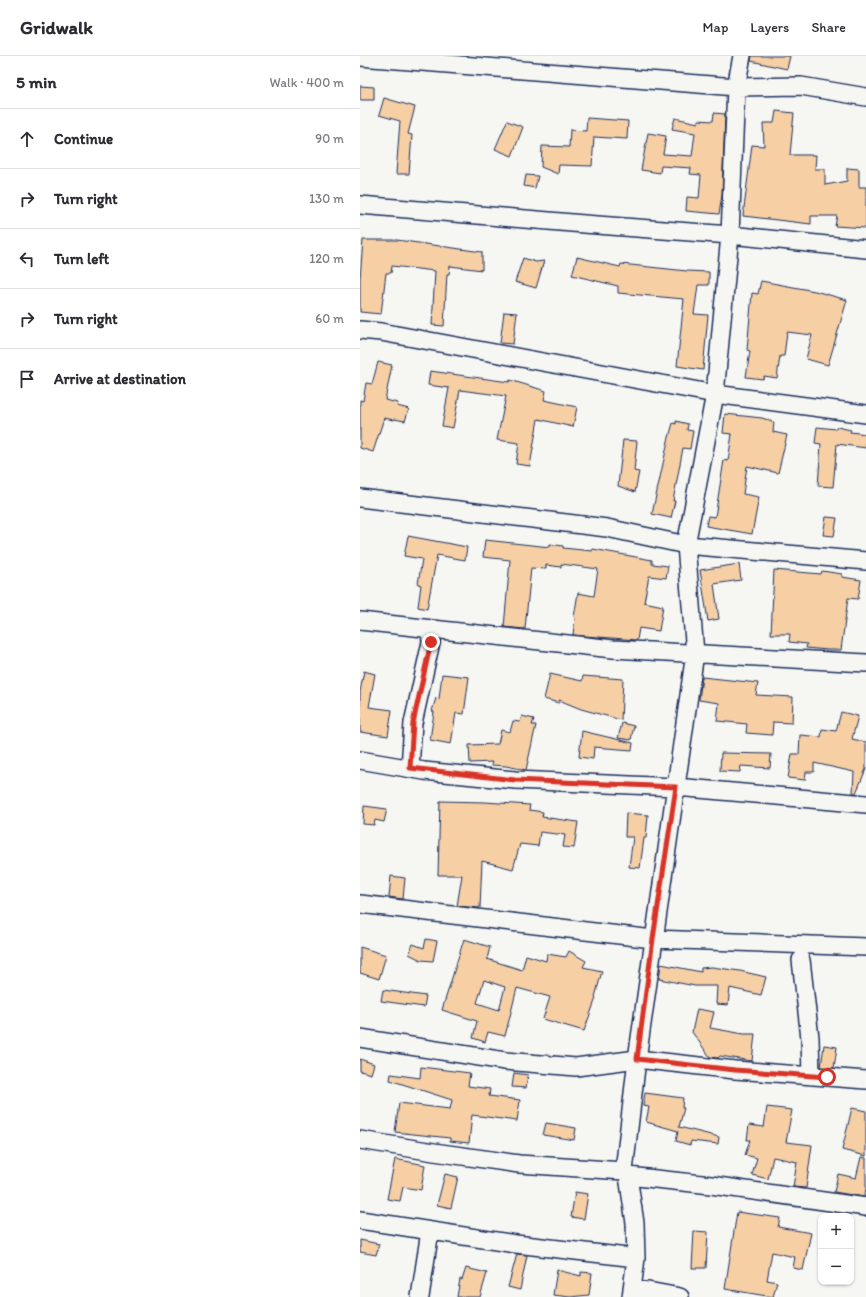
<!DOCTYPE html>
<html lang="en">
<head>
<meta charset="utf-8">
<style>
	body { margin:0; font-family:Itim,sans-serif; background:#f7f7f7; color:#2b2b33 }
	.controls { position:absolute; right:12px; bottom:12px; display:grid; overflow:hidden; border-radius:8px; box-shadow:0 1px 3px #0004 }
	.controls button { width:36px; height:36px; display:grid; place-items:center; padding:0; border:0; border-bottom:1px solid #e1e1e2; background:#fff; color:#2b2b33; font:20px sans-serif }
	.stop { position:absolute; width:12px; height:12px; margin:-9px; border:3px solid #d93025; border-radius:50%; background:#fff }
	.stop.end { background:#d93025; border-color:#fff; box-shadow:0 1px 4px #0008 }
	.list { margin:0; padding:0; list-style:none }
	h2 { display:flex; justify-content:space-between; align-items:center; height:52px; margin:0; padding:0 16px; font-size:17px }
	h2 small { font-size:13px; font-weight:400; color:#7c7c81 }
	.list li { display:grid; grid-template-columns:26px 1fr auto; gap:12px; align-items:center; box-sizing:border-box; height:60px; padding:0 16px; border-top:1px solid #e1e1e2 }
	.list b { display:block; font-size:15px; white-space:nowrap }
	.list em { font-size:13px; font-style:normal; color:#7c7c81 }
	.icon { flex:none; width:22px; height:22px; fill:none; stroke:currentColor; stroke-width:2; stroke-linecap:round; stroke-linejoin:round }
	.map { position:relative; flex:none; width:506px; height:1241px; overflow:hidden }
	header { display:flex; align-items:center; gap:24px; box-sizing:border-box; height:56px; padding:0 20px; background:#fff; border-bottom:1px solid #e1e1e2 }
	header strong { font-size:19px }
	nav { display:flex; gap:22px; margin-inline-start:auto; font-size:14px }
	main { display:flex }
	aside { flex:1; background:#fff }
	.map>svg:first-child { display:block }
</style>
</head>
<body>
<header>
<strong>Gridwalk</strong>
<nav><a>Map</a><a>Layers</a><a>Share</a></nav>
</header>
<main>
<aside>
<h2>5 min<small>Walk · 400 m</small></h2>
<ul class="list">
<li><svg class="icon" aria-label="ahead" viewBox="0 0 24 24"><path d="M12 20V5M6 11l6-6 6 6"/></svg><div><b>Continue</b></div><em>90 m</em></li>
<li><svg class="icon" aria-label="right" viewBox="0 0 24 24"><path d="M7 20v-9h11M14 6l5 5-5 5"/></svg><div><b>Turn right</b></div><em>130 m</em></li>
<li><svg class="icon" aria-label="left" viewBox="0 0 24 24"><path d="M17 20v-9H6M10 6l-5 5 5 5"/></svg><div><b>Turn left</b></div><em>120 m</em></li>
<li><svg class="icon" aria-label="right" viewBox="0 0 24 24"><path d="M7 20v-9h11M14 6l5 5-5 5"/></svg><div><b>Turn right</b></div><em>60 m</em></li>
<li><svg class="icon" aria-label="arrive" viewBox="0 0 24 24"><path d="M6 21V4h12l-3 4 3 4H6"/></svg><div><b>Arrive at destination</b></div></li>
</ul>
</aside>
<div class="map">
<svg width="506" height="1241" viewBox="0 0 506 1241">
	<rect width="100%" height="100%" fill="#f6f6f2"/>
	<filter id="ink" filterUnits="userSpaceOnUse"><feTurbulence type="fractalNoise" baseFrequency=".025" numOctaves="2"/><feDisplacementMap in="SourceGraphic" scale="8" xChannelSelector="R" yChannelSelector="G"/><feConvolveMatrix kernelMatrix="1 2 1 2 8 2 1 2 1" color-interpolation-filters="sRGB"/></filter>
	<g filter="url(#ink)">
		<path fill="#f6cfa5" stroke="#1b2f5e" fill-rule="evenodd" d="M392 0H430L427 13 391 5Z
			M0 30 14 31V44H0Z
			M24 42 55 51 48 78 52 79 49 118H36L40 65 19 59Z
			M416 55 434 57 430 99H456L455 113H465V129L487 125V112L499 113V131H506V172L475 170 477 160H451V168L383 160 392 89 404 90 403 67H414Z
			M354 57 365 58 362 139 359 158 326 155 327 141 339 142 341 119 330 118 331 112 301 110 300 117 281 114 288 77 306 80 303 98 332 100 335 77 312 73 315 62 338 67V64L353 65Z
			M227 62 268 65 267 83 234 81 232 110 199 109 198 118 181 111 182 90 209 91 210 74 226 75Z
			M147 65 163 71 152 100 135 93Z
			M166 119 178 120 175 132 164 130Z
			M3 184H37L122 196V214L90 210 89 218H87L84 270 72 269 75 215 32 210 31 217H26L21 258 0 256V223Z
			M217 201 260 211 261 208 327 215 349 216V229H338L334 258 348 259 343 314 317 310 324 243 258 237V230L212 219Z
			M163 202 176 206 184 205 176 232 155 226Z
			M401 225 455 235 487 244 468 309 446 303 452 279 427 276 424 300H420L417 322 404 320 403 323 386 321 390 295 387 294 392 237 398 238Z
			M144 256 157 257 153 288 140 287Z
			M18 306 32 309 25 344 38 347 37 350 49 353 45 365 34 363V364L24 362 13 396 0 392V344L3 345 6 327 12 328Z
			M70 315 149 326 150 324 186 335 184 344 217 351 213 371 178 363 170 410 156 408 159 387 137 384 146 340 100 334 93 372 82 370 89 332 68 329Z
			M365 358 402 362 414 366 413 376 427 379 418 417 387 410 383 438 399 441 392 478 346 470 348 460 355 461 364 404 368 405 372 378 363 377Z
			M316 365 328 368 327 374 333 375 330 393 323 392 313 445H315L311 462 292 458 308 385 313 367 316 368Z
			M457 371 476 373 477 371 491 374 490 376 506 378V392L477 388 473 431 458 430 461 388 455 387Z
			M263 384 277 385 274 415 279 416 275 436 258 430Z
			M466 461 477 462 474 480 463 479Z
			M48 480 107 491 105 504 77 499 67 553 58 551 61 529 58 528 62 503 44 500Z
			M125 484 190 491V488L203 490V492L232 495 233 493 292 504V508L308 510 306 522 289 520 284 546 303 550 299 575 279 572 277 584 213 579 215 562 214 561 218 537 234 540 238 513 201 508V511L186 509V513L171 512 165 573 144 571 150 504 123 501Z
			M379 508 381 524 354 528 359 563 348 565 340 514Z
			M414 514 461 518 462 515 482 518V521L501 524 498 543 488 542 481 594H468L446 592 447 588 429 586 430 578H411Z
			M4 615 15 618 9 651 32 654 28 680 0 676V636Z
			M82 618 109 621 104 658 96 657 91 688 70 684 74 656 72 655 76 642 79 643Z
			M190 618 222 625 223 620 263 623 261 664 221 653 199 644V647L184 643Z
			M342 621 398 627 396 639 433 641 432 667 413 666 412 679 386 677 387 668 357 665 359 647 339 644Z
			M481 656 498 660 492 683 506 686V713L496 737H493L494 716 454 707V716H446L445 724 428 722 432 698H439L440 679 461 681 462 673 476 675Z
			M162 660 174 663 172 669H176L166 714 146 710 131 709 132 706 110 707 109 689 138 688 141 674 150 676 153 665 160 666Z
			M262 667 274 670 271 684 258 682Z
			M222 675 273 687 272 694 234 691 233 703 219 701Z
			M361 697 411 698 410 712 381 710 380 716 360 715Z
			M80 745 124 746 170 749 169 754 183 756 182 761 218 766 214 792 203 791 205 779 180 776 178 790 160 788 153 813 122 805 120 852 97 850 102 819H78Z
			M4 750 27 753 24 766 15 764 14 769 3 768Z
			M266 757 288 759 286 782H284L280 812 269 811 273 781H265Z
			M31 820 45 822 43 843 29 841Z
			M66 883 77 885 73 905 61 904 49 898 53 888 64 892Z
			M104 883 130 891 127 903 162 914 166 899 186 905 187 898 206 901 209 895 226 905 223 911 242 915 235 941 236 942 224 975 183 963 190 941 157 932 145 980 128 976 125 986 113 982 117 965 82 954ZM124 924 145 931 139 954 117 947Z
			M0 891 26 899 19 923 0 917Z
			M301 908 341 916V912L352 911 380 915 406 921 401 939 370 932 368 949 356 948 357 930H335L299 923Z
			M23 934 66 940 64 951 21 945Z
			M337 953 354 956 350 972 384 978H395L392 1005 360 1000 358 1002 350 1001 332 976Z
			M464 989 477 991 474 1012 461 1011Z
			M0 1003 14 1008 11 1018 0 1015Z
			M61 1011 110 1017 108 1030 130 1033 129 1040 160 1044 157 1065 112 1059 109 1087 90 1085V1082L35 1076 39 1047 90 1053 92 1044 30 1024 31 1018 60 1022Z
			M154 1017 168 1019 166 1032 152 1031Z
			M285 1037 323 1042 322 1052H324L319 1071 359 1081 358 1088 331 1085 330 1089 316 1085 318 1075 286 1066 289 1051 283 1050Z
			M407 1051 432 1054 426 1086 452 1089 446 1132 433 1131 437 1106 413 1101 408 1123 392 1119 397 1102 385 1099 390 1084H387L389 1069 404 1071Z
			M492 1052 506 1055V1100L482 1094Z
			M186 1067 216 1072 214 1084 183 1079Z
			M501 1101 506 1102V1133L504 1141 474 1136 478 1118 496 1122Z
			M35 1103 65 1109 61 1134 43 1131 40 1145 27 1143Z
			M85 1118 98 1121 91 1152 77 1149Z
			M215 1136 228 1138 224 1163 211 1161Z
			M377 1156 420 1162 418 1171 451 1177 443 1214 433 1212 435 1201 412 1196 407 1224 417 1226 413 1241 365 1233Z
			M334 1175 348 1176 346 1212H332Z
			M0 1184 19 1188 16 1199 0 1196Z
			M157 1198 167 1199 160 1234 148 1231Z
			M106 1212 127 1217 120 1241H97L100 1223 102 1224Z
			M197 1214 221 1220V1216L232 1217 229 1239 210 1241 193 1239Z"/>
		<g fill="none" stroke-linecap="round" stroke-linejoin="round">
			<g stroke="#1b2f5e" stroke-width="20">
				<path id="minor" d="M0 1 376 31 441 30 506 41
					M0 149 224 168 370 179 506 193
					M0 274 21 276 355 338 506 358
					M0 442 247 472 326 489 506 505
					M0 565 253 593 506 607
					M0 704 64 715 155 724 316 731 506 748
					M50 712 53 667 71 586 70 573
					M0 848 293 883 506 891
					M441 904 450 982 451 1020
					M0 982 145 1005 216 1011 277 1003 375 1014 506 1024
					M0 1084 74 1096 159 1108 264 1115
					M268 1120 351 1129 506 1151
					M0 1164 156 1188 276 1202
					M272 1232 320 1241
					M60 1241 70 1175
					M271 1241 276 1202 275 1167 268 1120 264 1115 277 1003 335 597 326 489 355 338 370 179 376 31 382 0"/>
			</g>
			<use href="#minor" stroke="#f6f6f2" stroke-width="17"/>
		</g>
	</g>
	<g fill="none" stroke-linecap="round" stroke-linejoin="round" filter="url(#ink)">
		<path stroke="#d93025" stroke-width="5" d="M71 586 53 667 50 712 155 724 316 731 293 883 277 1003 375 1014 467 1021"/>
	</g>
</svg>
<div class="controls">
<button>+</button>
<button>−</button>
</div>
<div class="stop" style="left:467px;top:1021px"></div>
<div class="stop end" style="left:71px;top:586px"></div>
</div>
</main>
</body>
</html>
